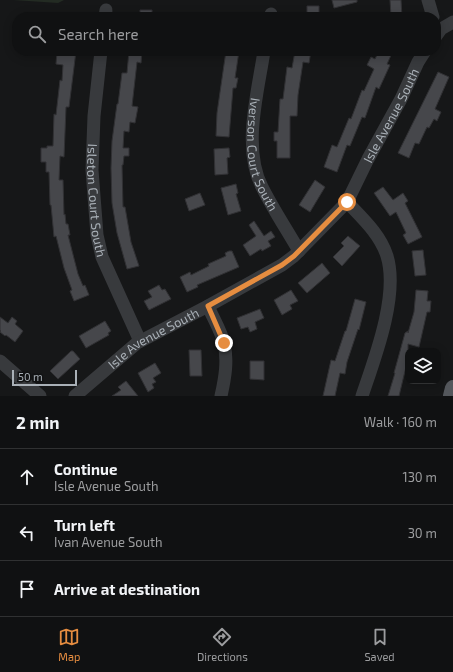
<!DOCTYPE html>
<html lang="en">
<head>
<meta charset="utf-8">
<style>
	body { margin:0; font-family:"Exo 2",sans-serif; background:#1e1f20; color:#f1f3f6 }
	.controls { position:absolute; right:12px; bottom:12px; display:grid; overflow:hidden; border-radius:8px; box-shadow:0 2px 10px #0003 }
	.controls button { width:36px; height:36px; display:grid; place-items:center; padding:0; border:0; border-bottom:1px solid #303132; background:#101112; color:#f1f3f6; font:20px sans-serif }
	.scale { position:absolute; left:12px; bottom:10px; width:65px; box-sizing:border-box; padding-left:4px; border:2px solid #a9b0b7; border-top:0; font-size:11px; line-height:14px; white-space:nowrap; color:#a9b0b7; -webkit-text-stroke:3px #111213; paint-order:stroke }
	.stop { position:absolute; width:12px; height:12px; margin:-9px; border:3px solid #e68d40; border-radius:50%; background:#fff }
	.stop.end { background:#e68d40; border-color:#fff; box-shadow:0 1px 4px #0008 }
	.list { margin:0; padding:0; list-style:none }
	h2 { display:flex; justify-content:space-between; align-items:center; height:52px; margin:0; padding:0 16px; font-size:17px }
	h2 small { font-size:13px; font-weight:400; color:#9c9d9f }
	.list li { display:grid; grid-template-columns:26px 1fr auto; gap:12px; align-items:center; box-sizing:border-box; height:56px; padding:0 16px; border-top:1px solid #303132 }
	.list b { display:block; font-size:15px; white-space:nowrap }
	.list p { margin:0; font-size:13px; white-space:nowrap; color:#9c9d9f }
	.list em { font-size:13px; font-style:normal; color:#9c9d9f }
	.icon { flex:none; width:22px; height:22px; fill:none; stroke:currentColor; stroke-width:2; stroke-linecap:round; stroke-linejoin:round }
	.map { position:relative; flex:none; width:453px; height:396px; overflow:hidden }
	.search { position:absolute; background:#101112; box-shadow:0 2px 10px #0003; left:12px; right:12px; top:12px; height:44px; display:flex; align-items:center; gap:10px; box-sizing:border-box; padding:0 14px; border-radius:16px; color:#9c9d9f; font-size:15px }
	.sheet { height:220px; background:#101112 }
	nav { display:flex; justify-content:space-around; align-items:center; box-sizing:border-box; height:56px; border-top:1px solid #303132; background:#101112; font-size:11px; color:#9c9d9f }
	nav a { display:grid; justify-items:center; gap:2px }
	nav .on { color:#e68d40 }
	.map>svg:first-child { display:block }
</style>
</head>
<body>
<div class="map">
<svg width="453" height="396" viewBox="0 0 453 396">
	<rect width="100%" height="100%" fill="#161718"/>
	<path fill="#232b23" d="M13 0H64L58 3Z"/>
	<path fill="#46474b" stroke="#313134" d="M332 0H357V2L334 8Z
		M390 0H401L402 17H391Z
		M307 6H319V17H307Z
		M140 10H152V17H140Z
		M64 51H76L69 107H66L64 157 60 156 59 180H63L64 215 65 214 66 224H68L70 235H68L78 274 83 286 85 285 89 295 74 301 70 291 72 290 64 268 56 236 54 237 51 205H50L49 172H46V162H41V148H47V146H53L54 114 56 115 60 80 62 81 63 65 56 64 57 52H63Z
		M129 51H142L141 63 137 62 132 106 138 107 135 123 130 122 129 132 124 131 123 148H129V156H124L123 165H122L123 207H125L131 242 139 266 127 269 117 233 112 203 111 168 112 141 117 104H118L122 73H127Z
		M226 51H239L235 78H238L236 88H233L229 137 216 136 217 113Z
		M295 51H311L309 63 303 62 298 95 297 116H290V158H277V141H274V132H278L280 99H283L287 67 292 68Z
		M379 51H393L387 64 390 65 379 89 376 87 365 118 362 117 350 146 347 145 337 172 324 167 332 145 337 147 349 118 351 119 362 90 364 91 374 69 367 65 371 57 375 59Z
		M438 72 449 77 435 109 441 112 437 121 434 119 429 128 427 127 419 144 415 143 409 158 398 153Z
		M228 148H229L230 157 227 158 228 174 215 175 214 149Z
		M315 180 325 187 310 212 299 205Z
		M236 184 238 193 236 194 241 211 228 215 221 188Z
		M383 187 393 200 403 193 408 201 405 203 422 237 408 244 403 235 406 233 396 212 390 216 374 193Z
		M200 193 205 205 189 211 185 199Z
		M254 221 264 236 271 231 275 237 268 241 271 246 262 251 261 249 250 256 243 245 256 236 249 225Z
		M348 236 360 246 342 266 333 257 344 246 341 243Z
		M423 250 426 275 415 276 412 251Z
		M229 251H232L239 267 197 285 198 287 187 292 180 277 190 272 191 275 209 266 208 264 226 256 225 253Z
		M322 263 330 273 307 293 298 283Z
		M159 285 162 290 165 289 171 299 149 310 144 301 152 297 148 291Z
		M291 290 298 301 290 305 292 309 282 315 274 300Z
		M416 290 428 291 427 301H431L430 312H427L419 347 408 344V368L406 367 399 396H388L395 373H394L405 333 408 331V333L414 312Z
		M355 299 366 302 359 330 358 329 347 362 345 374 340 373 335 396H323L331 360 335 361 345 331H346Z
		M260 309 264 318 255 322 257 329 250 332 248 327 241 329 237 318Z
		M0 317 8 323 12 317 17 321 15 324 23 331 15 342 6 335 5 336 0 332 1 331 0 330Z
		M105 321 111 331 108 333 109 335 86 348 79 336Z
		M189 350H201L202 376H190Z
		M71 351H73L80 359 58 379 50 371Z
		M250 361H264V380L250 379Z
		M155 363 161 373 153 378 156 382 152 384 154 388 148 392 138 373Z
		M126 381 138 396H112L121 390 118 387Z"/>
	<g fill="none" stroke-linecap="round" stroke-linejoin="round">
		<g stroke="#383a3d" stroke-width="13">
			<path d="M428 0 433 17"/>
			<path d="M105 17 106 10"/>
			<path d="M270 17 271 14"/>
			<path d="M436 36 441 29 453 22"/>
			<path id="s1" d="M101 51 94 116 92 170 97 235 102 257 140 341"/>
			<path id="s2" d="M264 51C258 92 242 148 262 187 273 209 287 230 299 251"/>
			<path d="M347 202C362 218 380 234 387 256 399 295 375 358 362 396"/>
			<path d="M208 306C213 318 221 331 224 343 228 361 225 378 221 396"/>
			<path d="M0 361 40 396"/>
			<path id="s3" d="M75 396 137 343 208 306 282 265 294 256 347 202 368 159 401 99 418 62 425 51"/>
		</g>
		<path stroke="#54575c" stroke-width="16" d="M451 396 453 388"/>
	</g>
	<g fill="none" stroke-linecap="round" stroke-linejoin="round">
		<path stroke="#e68d40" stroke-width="5" d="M224 343 208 306 282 265 294 256 347 202"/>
	</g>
	<g text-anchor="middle" stroke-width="3" stroke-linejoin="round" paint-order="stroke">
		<g font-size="13" fill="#a9b0b7" stroke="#111213">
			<text dy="5" stroke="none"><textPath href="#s3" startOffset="434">Isle Avenue South</textPath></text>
			<text dy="5" stroke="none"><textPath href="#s2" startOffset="106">Iverson Court South</textPath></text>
			<text dy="5" stroke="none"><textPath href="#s1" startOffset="150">Isleton Court South</textPath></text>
			<text dy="5" stroke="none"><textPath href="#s3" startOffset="98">Isle Avenue South</textPath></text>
		</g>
	</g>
</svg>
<div class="controls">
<button><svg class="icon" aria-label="layers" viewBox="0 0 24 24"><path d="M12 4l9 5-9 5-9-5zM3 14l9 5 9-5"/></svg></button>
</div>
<div class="scale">50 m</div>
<div class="stop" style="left:347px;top:202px"></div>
<div class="stop end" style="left:224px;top:343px"></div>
<div class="search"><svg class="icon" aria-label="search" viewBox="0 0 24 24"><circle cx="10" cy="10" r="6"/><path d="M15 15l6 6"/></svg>Search here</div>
</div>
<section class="sheet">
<h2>2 min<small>Walk · 160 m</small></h2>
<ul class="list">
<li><svg class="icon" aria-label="ahead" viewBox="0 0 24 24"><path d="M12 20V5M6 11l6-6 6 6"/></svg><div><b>Continue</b><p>Isle Avenue South</p></div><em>130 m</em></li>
<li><svg class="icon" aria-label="left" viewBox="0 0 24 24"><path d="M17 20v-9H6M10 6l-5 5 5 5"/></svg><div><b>Turn left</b><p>Ivan Avenue South</p></div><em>30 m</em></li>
<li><svg class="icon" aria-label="arrive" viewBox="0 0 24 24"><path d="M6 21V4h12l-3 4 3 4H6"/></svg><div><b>Arrive at destination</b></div></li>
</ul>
</section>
<nav>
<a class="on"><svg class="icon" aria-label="map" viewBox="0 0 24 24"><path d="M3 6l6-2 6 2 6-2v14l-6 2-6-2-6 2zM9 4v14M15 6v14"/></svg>Map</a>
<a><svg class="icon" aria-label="directions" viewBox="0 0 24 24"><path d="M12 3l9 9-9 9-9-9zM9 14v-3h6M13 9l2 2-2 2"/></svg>Directions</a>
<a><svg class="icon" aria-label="saved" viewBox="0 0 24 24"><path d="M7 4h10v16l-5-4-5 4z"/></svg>Saved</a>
</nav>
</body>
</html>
